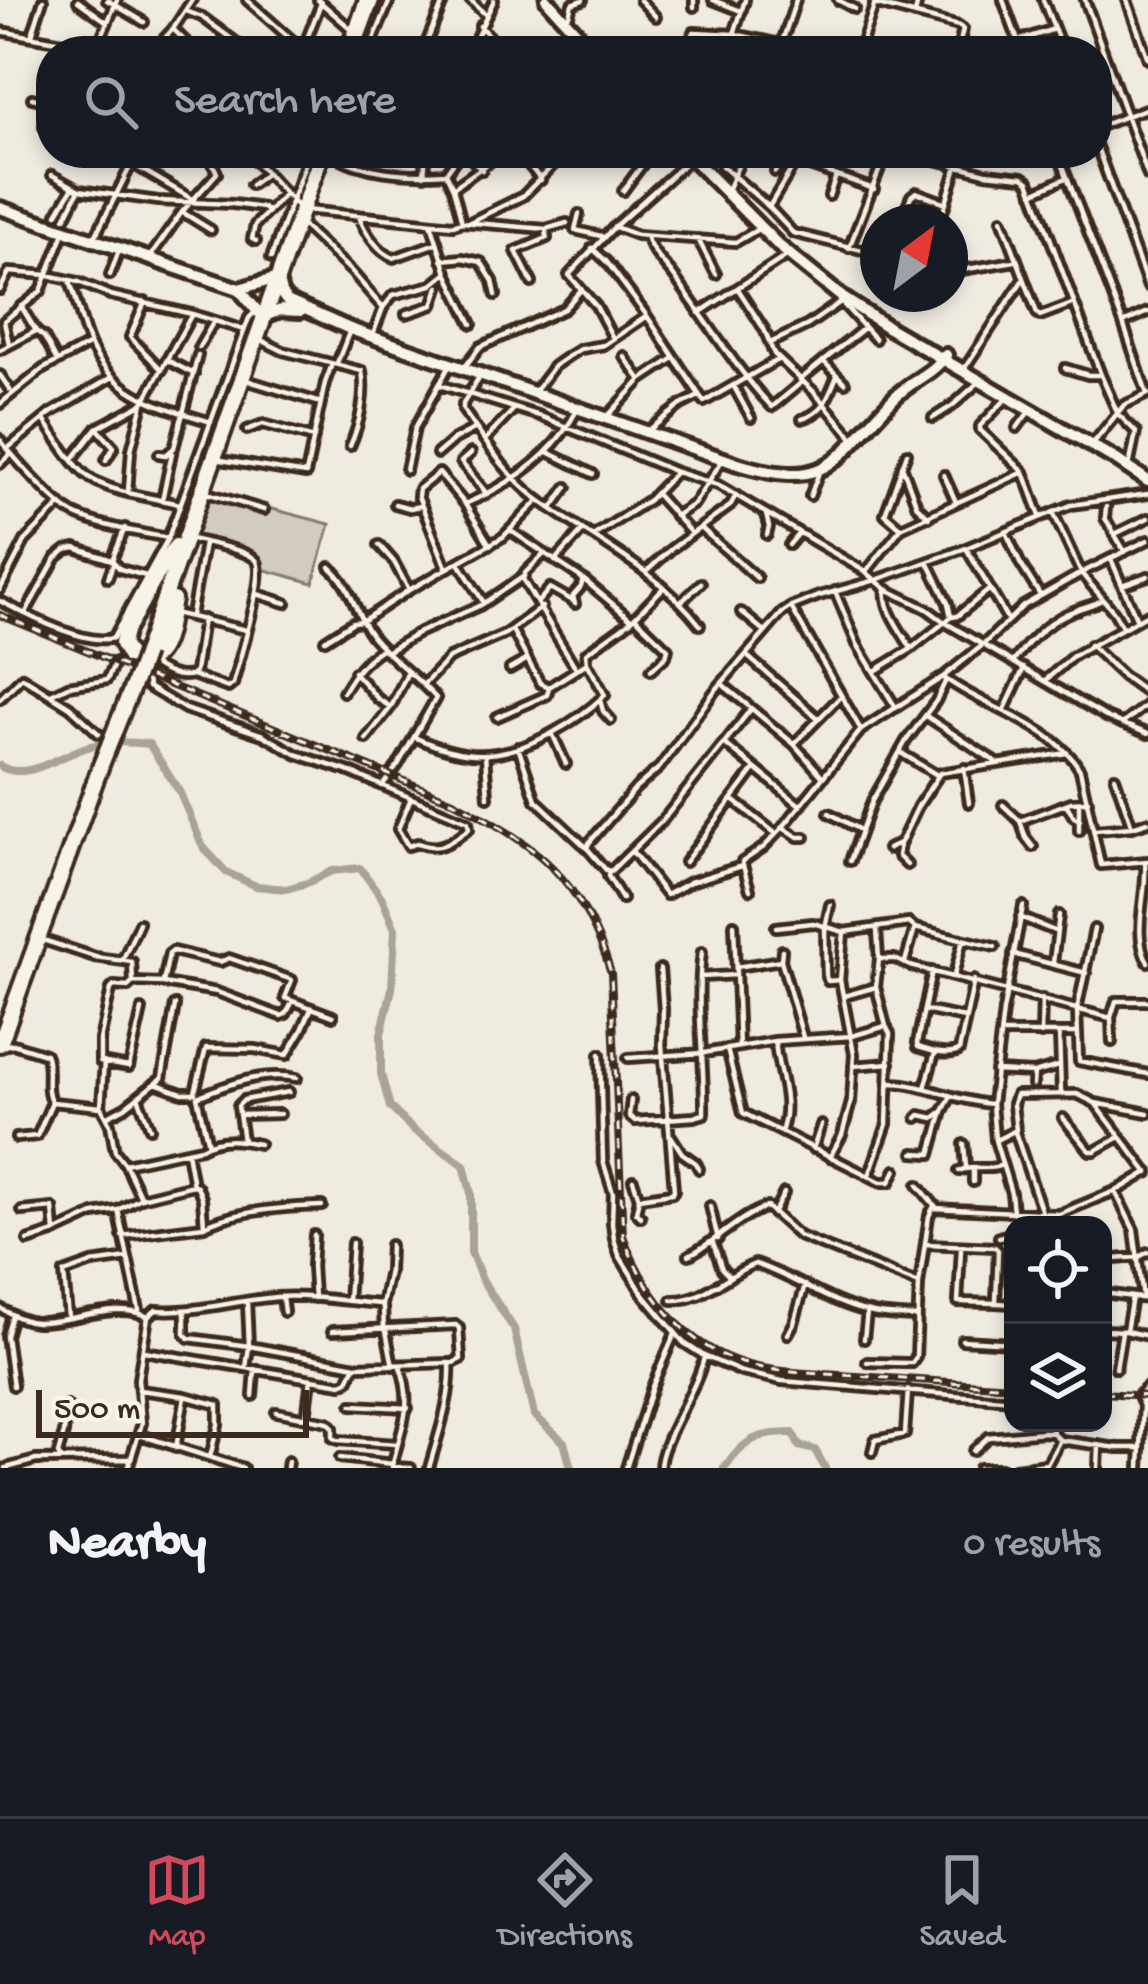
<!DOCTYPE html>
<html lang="en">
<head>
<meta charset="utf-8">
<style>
	body { margin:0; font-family:"Gochi Hand",sans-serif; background:#20242c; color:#f1f3f6 }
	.controls { position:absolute; right:36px; bottom:36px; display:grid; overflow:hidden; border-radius:24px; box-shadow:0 6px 18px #0003 }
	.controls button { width:108px; height:108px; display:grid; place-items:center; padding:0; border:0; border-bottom:3px solid #363941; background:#171b24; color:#f1f3f6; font:60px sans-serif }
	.compass { position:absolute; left:860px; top:204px; width:108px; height:108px; border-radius:50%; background:#171b24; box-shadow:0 6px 18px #0003; rotate:32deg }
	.scale { position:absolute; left:36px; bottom:30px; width:273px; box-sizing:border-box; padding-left:12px; border:6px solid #3b2a1e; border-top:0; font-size:33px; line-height:42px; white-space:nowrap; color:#3b2a1e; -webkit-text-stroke:9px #f7f3e8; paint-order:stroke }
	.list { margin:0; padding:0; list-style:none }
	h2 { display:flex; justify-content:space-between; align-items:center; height:156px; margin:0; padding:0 48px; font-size:51px }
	h2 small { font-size:39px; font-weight:400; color:#9ea1a6 }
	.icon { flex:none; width:66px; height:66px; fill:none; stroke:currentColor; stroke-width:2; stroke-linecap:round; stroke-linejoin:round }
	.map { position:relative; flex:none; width:1148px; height:1468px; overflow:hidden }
	.search { position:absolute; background:#171b24; box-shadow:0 6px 18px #0003; left:36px; right:36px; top:36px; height:132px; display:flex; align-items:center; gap:30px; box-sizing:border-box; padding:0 42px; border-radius:48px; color:#9ea1a6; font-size:45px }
	.sheet { height:348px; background:#171b24 }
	nav { display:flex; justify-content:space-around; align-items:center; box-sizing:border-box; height:168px; border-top:3px solid #363941; background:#171b24; font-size:33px; color:#9ea1a6 }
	nav a { display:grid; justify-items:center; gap:6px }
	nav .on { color:#d1495b }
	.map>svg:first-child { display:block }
</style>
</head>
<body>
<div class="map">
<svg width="1148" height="1468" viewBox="0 0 1148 1468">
	<rect width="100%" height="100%" fill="#efebe0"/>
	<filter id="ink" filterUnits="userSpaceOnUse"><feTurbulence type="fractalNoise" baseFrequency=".00833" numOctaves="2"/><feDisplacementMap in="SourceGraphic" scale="24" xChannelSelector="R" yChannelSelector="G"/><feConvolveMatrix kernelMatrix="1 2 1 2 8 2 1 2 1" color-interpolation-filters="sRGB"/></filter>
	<g filter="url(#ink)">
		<path fill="#d1cbc0" stroke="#867a6f" stroke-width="3" d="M207 492 330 524 313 583 262 569 257 557 245 551 195 536Z"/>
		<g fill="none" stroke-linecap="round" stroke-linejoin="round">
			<path stroke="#aaa296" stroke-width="8" d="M0 766C28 783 62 753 91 746 111 741 129 742 149 744L179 791 203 847 226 872 256 886 286 889 307 883 332 871 360 868 382 898 395 929 392 989 381 1034V1074L390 1107 412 1129 464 1165 471 1193V1252L482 1280 514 1329 534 1415 564 1442 571 1468
				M724 1468C747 1439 755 1433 793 1433L799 1446 815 1450 825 1468"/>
			<g stroke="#3b2a1e" stroke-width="14">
				<path id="street" d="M107 0 144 22
					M247 0 301 48 304 46 321 3
					M318 0 350 28
					M470 0 486 15
					M640 0 656 17
					M713 0 741 11
					M838 0 855 9
					M1003 0 1018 41 1054 29
					M1043 0 1063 51
					M1085 0 1148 176
					M1127 0 1148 59
					M78 1 107 22
					M874 4 959 26 963 29 958 51
					M694 7V0
					M186 11 202 17 248 51
					M569 15 572 4 583 0
					M915 15 918 0
					M480 26 500 48
					M173 29 195 51
					M0 31 74 44 125 46 137 51
					M734 34 745 0
					M32 35 43 0
					M98 45 117 0
					M153 51 173 29 192 0
					M344 51 362 0
					M369 51 390 0
					M423 51 444 0
					M470 51 494 0
					M544 51 572 29
					M686 51 694 32 734 34 781 44
					M723 51 731 34
					M779 51 796 0
					M859 51 876 0
					M32 98 45 101
					M43 101 51 80
					M44 127 50 103
					M1097 127 1148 108
					M1097 147 1148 287
					M114 153 192 199
					M248 153 296 205
					M328 153C365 173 404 176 446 173L456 159
					M466 153 482 170
					M519 153 541 180
					M730 153 722 166 769 207 793 233 878 254
					M908 153 986 173 1023 177 1029 181 1101 375 1118 414 1136 432 1130 462
					M1058 153 1123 323 1147 394
					M798 162 874 189
					M775 172 786 153
					M446 173 453 188 462 222
					M52 175 79 190 158 201 233 204 263 208 268 212
					M424 175 426 153
					M251 185 267 173
					M453 188 502 153
					M728 188 744 153
					M623 191 651 153
					M1033 193 1066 178
					M829 196 836 176
					M769 207 801 153
					M305 210 453 225 462 222 546 229 567 223
					M182 212 211 230
					M57 214 73 187
					M579 214 575 230 601 236
					M359 216C364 231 378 252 394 258L436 243
					M65 218 79 190
					M1002 219 1037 313 1040 316 1072 304
					M470 222 523 196 565 153
					M908 222 902 218 911 196 916 192 946 203
					M940 222 957 166
					M431 223 447 273 472 324
					M302 225 352 272 383 308
					M615 227 637 235 736 242 760 228
					M646 236C651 252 663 262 673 275 706 319 734 367 772 407L802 382
					M94 239 132 163
					M698 239 716 274
					M256 241 252 239 255 225 283 196
					M592 248 607 262 647 316 704 402 779 359
					M849 248 886 153
					M150 257 182 212 217 173 212 162 200 153
					M271 258 309 153
					M442 260 463 258 481 262 493 281 496 295
					M950 272 1015 261
					M110 275 118 253
					M70 282C78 302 81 324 90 344 114 397 161 406 211 422
					M532 283 516 251 547 238 546 229
					M738 289 764 329 774 354 814 392 855 440
					M0 290 9 272 48 275 79 282 110 295 192 314 244 330
					M145 302 130 337 162 370
					M842 303 875 339
					M21 306 36 331
					M699 313 788 255
					M406 314 433 305 439 287
					M1123 323 1148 312
					M372 337 383 308 393 295 432 285 447 273
					M613 338 596 306 569 275 614 227 691 158
					M261 340 283 351 362 371C366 395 360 424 350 446
					M770 343 808 325 842 301
					M9 344 4 321 41 291 65 230
					M199 347 214 321
					M0 350 36 331 44 337 57 361
					M624 356 641 380
					M167 360 194 374
					M823 361 845 383
					M337 363 350 330
					M966 366 1022 281
					M464 368 480 347 564 309 581 290
					M1065 368 1088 375H1101
					M0 375 10 390
					M479 377 463 404V410C485 440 505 474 535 497 591 539 656 568 700 625
					M246 380 321 403
					M800 380 864 328
					M440 385 540 416 676 472 718 485 866 572
					M734 387 751 418
					M535 391 554 366 570 355 580 349 604 345 647 316
					M1006 399 980 426V430L1024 472 1040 516
					M0 404 43 369 90 344
					M607 417 641 380 674 358
					M933 418 952 406 980 381
					M802 419C824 413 829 395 837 376
					M44 420C57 438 69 460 86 475 106 492 153 498 180 504
					M97 428 114 447 106 460
					M1017 428 1030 410
					M247 430 263 424 314 438
					M649 430 681 405 699 396
					M0 439C12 456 57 506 74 514 98 526 142 533 168 538
					M485 440 514 409
					M1095 441 1124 405 1148 394
					M7 449 51 413 111 378
					M548 452 593 474
					M471 453 461 462 487 494
					M159 454 166 455 174 448 198 355
					M437 454 453 440 476 428
					M215 459 306 474 325 383 332 364
					M72 460 97 428 143 403
					M0 464 11 453
					M902 466 917 506 929 517
					M406 470 415 428 451 363
					M1024 472 901 528 866 572 886 589 927 609 946 623 1106 717 1148 734
					M944 475 956 502
					M128 492 131 450 143 403 192 314
					M207 493 264 510
					M656 494 691 533
					M810 496 820 470
					M162 500 172 453
					M395 504 410 508 420 506
					M465 504C512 484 554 455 577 410
					M1106 507 1105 518 1125 552
					M552 508 567 487
					M1053 512 1081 573 1114 612 1123 628
					M766 514 769 527 767 535
					M675 516 694 504 723 459
					M701 528 757 578
					M901 528 885 514 907 453
					M511 531 583 579 632 620
					M1006 532 1020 563 1040 595
					M1115 534 1148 518
					M593 536 649 500 676 472
					M191 539C206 543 246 549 256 560 267 572 238 664 233 684L228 688 192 675
					M379 545 394 562 409 590
					M789 545 799 533
					M966 548 1008 620
					M543 555 525 573 523 580 577 670
					M1111 559 1137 620
					M112 560 125 528
					M555 561 583 530
					M459 563 484 603
					M330 567C352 586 355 613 371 635 390 659 416 676 436 698L398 765 382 786
					M446 567 418 496 419 489 439 473 465 504 490 545
					M646 572 671 549 730 506 736 495
					M108 578 113 564
					M1122 585 1148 576
					M886 589C883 609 901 631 911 648
					M0 590 25 541 61 504
					M835 591 857 644 896 708
					M257 594 286 603
					M0 601C26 615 86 646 113 638L168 538 249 318 257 310
					M682 601 701 583
					M538 602 550 588 573 601
					M575 604 573 596 581 587 583 579
					M791 607 861 730
					M741 612 765 632
					M25 614 56 558 66 550 75 548 112 560 120 569 146 576
					M178 614 246 630
					M191 615 204 544
					M635 617 668 649 666 656 651 670
					M952 617 957 616 990 589
					M512 630 540 683 549 687
					M325 640 353 622 362 621 409 590 503 537 539 500
					M1090 645 1123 676 1148 694
					M388 651 420 632 481 605 524 576
					M746 655 818 718
					M148 661C160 670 177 679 192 675L195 672 203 619
					M1014 661C1030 639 1050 619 1076 610 1086 606 1094 605 1103 599
					M146 668 148 687 185 709 263 735 296 754 350 772 468 822 469 829C450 842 442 852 418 843L408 846 398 829 411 798
					M510 669 526 660
					M875 671 911 649 951 617 948 603 928 562
					M354 672 378 699 389 706
					M943 677C983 708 1054 724 1080 770L1101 865 1148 861
					M1047 679 1073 656 1148 614
					M722 684 794 744 822 776
					M423 685 449 658 505 634 542 607
					M343 692C354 673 364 660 383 648
					M51 694 68 686 107 680 115 662
					M0 699 22 677 70 707 99 734
					M600 700 603 711 611 720
					M751 709 663 820 611 871 606 870 587 848 589 843 636 788 660 767 714 692 782 613 791 607 819 596 876 580 966 548 1071 505 1148 494
					M1004 711 1024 668
					M926 716 996 762
					M497 717 547 695 549 687 587 663
					M1122 724 1148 704
					M552 733 566 764
					M414 737C436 747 464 756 488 754 529 751 575 723 605 695L587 663 586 653 632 620 664 587
					M366 739 391 707 408 672
					M724 743 801 806
					M794 744 840 697
					M518 747 536 800 587 848
					M901 753 937 775
					M485 754 488 797
					M964 768 969 803
					M1115 777 1132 827
					M732 799 775 833
					M1079 803V831
					M1066 804 1074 817 1080 820
					M1003 805 1020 821 1026 838 1033 847
					M829 813 860 830
					M1020 821 1071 802 1088 801
					M783 827 798 837H805
					M1095 830 1132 827 1148 822
					M900 844 898 856 907 865
					M888 849 901 842 918 806 940 773 1067 753
					M632 851 666 895 690 882 742 866
					M850 861 872 801 906 741 936 701 946 680
					M685 862 754 770
					M1145 862C1148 894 1131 933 1148 962
					M609 871 608 876 622 899
					M750 890 742 862 764 847 783 827 861 730 943 677 984 644 1023 606 1081 573 1148 540
					M830 905 825 928 826 977 828 981 840 980
					M1020 917 1057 932
					M734 924 739 1047
					M776 927 813 923 844 932 909 923 915 928 995 947
					M1094 929 1077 1010 1079 1061 1148 1074
					M43 940 95 957 132 962 133 982 163 983 169 954 173 951 220 962 229 958 292 980 285 998 333 1016
					M782 950 781 960 803 1037
					M1013 954 1086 973
					M123 959 139 923
					M879 959H895L910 966 1111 1018 1112 1042
					M905 962 915 928
					M1053 963 1059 915
					M736 967 781 960
					M932 971 917 1043 918 1047C931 1051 947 1057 959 1051L974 980
					M954 975 963 940
					M701 977 736 975
					M133 982 128 987 114 986 111 989 100 1040V1062L129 1067 142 1010
					M163 983 217 992 281 1016 286 1014 293 1001
					M876 987 886 1026
					M844 996 876 987 879 959 877 930
					M924 1010 965 1018
					M1111 1017 1116 1001H1148
					M1001 1033H1077
					M1059 1033 1061 1092
					M1041 1034 1042 999
					M775 1041C777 1072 792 1098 782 1129
					M3 1046 13 1044 45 1054C52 1069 43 1089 52 1102L101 1107 110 1124 115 1151 125 1164 141 1198 118 1210 94 1214 55 1232 53 1208 22 1211
					M727 1049 743 1113 881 1182H890L896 1170
					M600 1054 603 1161 613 1193 612 1223 614 1239 619 1255 643 1294 684 1343 704 1356 742 1372 782 1381 1013 1400
					M628 1058 704 1053 775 1041 852 1036 886 1026 890 1034 887 1124 869 1176
					M853 1066 890 1063
					M995 1071 1034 1073
					M155 1083 182 1093H195
					M889 1083C925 1083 957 1102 992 1104
					M1033 1085 1034 1073 1059 1066
					M925 1088 935 1053
					M195 1092 206 1048 255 1049 287 1055 302 1030 311 1009
					M138 1097 150 1128
					M631 1100 629 1116 635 1121 694 1117 704 1114C705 1060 695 1006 702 952
					M1095 1103 1148 1113
					M101 1107 104 1062
					M239 1115 280 1114
					M108 1116 125 1107 162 1078 175 1005
					M917 1118 920 1115 934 1118 943 1111
					M1063 1118 1090 1151H1095L1120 1137
					M1015 1132 1042 1212
					M671 1136 682 1153 696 1163 699 1169
					M16 1138 37 1136 52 1102
					M996 1140 1016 1130 1013 1104 1016 1095 1077 1094 1095 1103 1148 1173
					M243 1141 238 1106 244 1100 289 1092
					M208 1144 197 1097C228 1084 263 1071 297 1078
					M964 1144 966 1167
					M813 1149 821 1125
					M187 1152 193 1185 197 1186 202 1198 204 1225
					M914 1153 931 1154 943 1111 951 1096
					M830 1157 842 1135 851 1102 854 1054 840 980 844 932
					M125 1164 201 1148C220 1137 239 1140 259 1144
					M973 1168V1182
					M959 1171C972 1164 988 1172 1002 1165
					M633 1180 639 1198 636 1212 641 1217
					M918 1185 936 1207
					M1115 1191 1134 1230 1143 1298
					M141 1198 193 1185
					M639 1198 672 1193 674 1190 662 1045 663 1009 660 969
					M710 1206 718 1239
					M118 1210 139 1310
					M773 1214 784 1193
					M1021 1225 1013 1211 1011 1193 995 1140 992 1104 1003 1011 1023 906
					M1050 1225 1054 1214
					M314 1235 312 1266 314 1298
					M122 1236 204 1226C235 1211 287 1207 322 1206
					M999 1237 1013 1233
					M28 1241 55 1232
					M713 1243 722 1269 728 1275
					M926 1244 995 1247 998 1250 996 1303 1013 1304
					M961 1249 958 1302 996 1303
					M689 1255C716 1242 739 1216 767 1207L799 1236 919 1284
					M1103 1260 1139 1257 1148 1252
					M1103 1293 1148 1299
					M282 1297 284 1312
					M672 1300C704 1301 727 1274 755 1264 794 1277 829 1303 869 1312 884 1316 901 1316 916 1317
					M348 1301 352 1243
					M382 1305 389 1271 390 1245
					M0 1308C11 1314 22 1321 36 1322 66 1324 120 1300 148 1317L156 1310C197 1313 236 1300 277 1297 311 1295 346 1301 380 1304L383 1307 384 1330
					M185 1313V1334L189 1338 249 1346 247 1302
					M12 1315 6 1336 13 1386
					M68 1317 64 1273 92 1263 128 1258
					M1103 1330 1126 1331 1148 1336
					M332 1331 456 1325 459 1328 461 1359 453 1363
					M386 1331 393 1366
					M1126 1331 1132 1297
					M788 1334 794 1323 805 1285
					M864 1339 867 1312
					M962 1340 1013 1343
					M144 1351 342 1384 348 1381 354 1368
					M867 1362 906 1363H912L916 1357 919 1284 929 1216 933 1208 1059 1214 1120 1189 1148 1172
					M246 1368 249 1346 356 1366 450 1363C452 1398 438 1435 429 1468
					M1116 1368 1122 1332
					M1010 1371 1013 1372
					M139 1390 185 1396 218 1405V1425L210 1457
					M253 1396 255 1370
					M352 1405 408 1408
					M1143 1406 1139 1395 1147 1387
					M276 1412 328 1422 333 1427V1438L338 1440 397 1444
					M306 1418 311 1379
					M1051 1423 1053 1433 1060 1440
					M140 1435 243 1468
					M1060 1440 1118 1448H1141
					M176 1448 185 1396
					M973 1451 988 1437 1044 1432 1053 1433
					M872 1452 875 1440 905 1434 908 1390
					M340 1458 393 1464
					M61 1459 58 1454 64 1433 67 1406
					M393 1467 411 1468
					M6 1468 36 1460 129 1459
					M128 1468 142 1423 138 1379 148 1317
					M287 1468 288 1461
					M392 1468C400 1427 415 1409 400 1366
					M626 1468 652 1387 675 1333
					M660 1468C660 1441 697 1391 704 1357
					M979 1468H1001
					M1015 1468 1047 1464 1060 1440
					M1098 1468 1099 1445
					M1140 1468 1143 1406 1148 1387"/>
			</g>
			<g stroke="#3b2a1e" stroke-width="20">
				<path id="primary" d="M547 0 593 51
					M687 153 779 246 843 298 889 328 1115 459 1148 481
					M0 208 239 289 258 312
					M278 281 281 293 287 301 350 329 738 464C833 493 836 456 895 397 911 381 934 373 946 355
					M239 289 271 280
					M264 316 281 310 301 311"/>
			</g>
			<g stroke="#3b2a1e" stroke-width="22">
				<path id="highway" d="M352 51 371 0
					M173 600C167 627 167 670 130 658L122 644 125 632 165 560 176 546
					M145 653 322 153
					M0 1044 101 765 137 675"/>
			</g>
			<use href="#street" stroke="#f7f3e8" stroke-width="4.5"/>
			<use href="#primary" stroke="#f7f3e8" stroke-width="10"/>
			<use href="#highway" stroke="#f7f3e8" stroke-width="14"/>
			<g stroke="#3b2a1e" stroke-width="8">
				<path id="rail" d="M0 615 453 801C537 845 583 879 611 973L623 1236C644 1293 685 1347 746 1364 781 1374 821 1373 856 1376 909 1379 961 1383 1013 1386
					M1103 1393 1148 1396"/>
			</g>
			<use href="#rail" stroke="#f7f3e8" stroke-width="3" stroke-dasharray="9" stroke-linecap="butt"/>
			<g stroke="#3b2a1e" stroke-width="22" stroke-linecap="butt">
				<path id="highway-bridge" d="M137 675 145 653"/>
			</g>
			<use href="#highway-bridge" stroke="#f7f3e8" stroke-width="14"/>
		</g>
	</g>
</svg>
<div class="controls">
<button><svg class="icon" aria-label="locate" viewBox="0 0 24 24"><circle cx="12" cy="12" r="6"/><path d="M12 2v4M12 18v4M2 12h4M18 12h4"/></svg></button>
<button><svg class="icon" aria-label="layers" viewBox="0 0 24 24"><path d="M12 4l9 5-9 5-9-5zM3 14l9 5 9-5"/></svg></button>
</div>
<svg class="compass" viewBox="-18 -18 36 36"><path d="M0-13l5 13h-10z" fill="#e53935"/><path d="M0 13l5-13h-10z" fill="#9ea1a6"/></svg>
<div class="scale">500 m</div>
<div class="search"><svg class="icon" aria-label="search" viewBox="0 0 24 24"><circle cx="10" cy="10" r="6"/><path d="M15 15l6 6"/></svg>Search here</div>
</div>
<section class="sheet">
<h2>Nearby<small>0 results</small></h2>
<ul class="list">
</ul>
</section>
<nav>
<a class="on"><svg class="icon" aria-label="map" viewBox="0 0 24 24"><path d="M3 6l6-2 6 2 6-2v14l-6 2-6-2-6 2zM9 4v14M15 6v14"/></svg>Map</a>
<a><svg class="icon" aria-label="directions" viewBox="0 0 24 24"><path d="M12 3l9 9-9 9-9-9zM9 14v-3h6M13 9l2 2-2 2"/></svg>Directions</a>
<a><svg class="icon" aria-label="saved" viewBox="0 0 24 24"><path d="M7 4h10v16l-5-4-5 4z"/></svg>Saved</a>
</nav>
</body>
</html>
